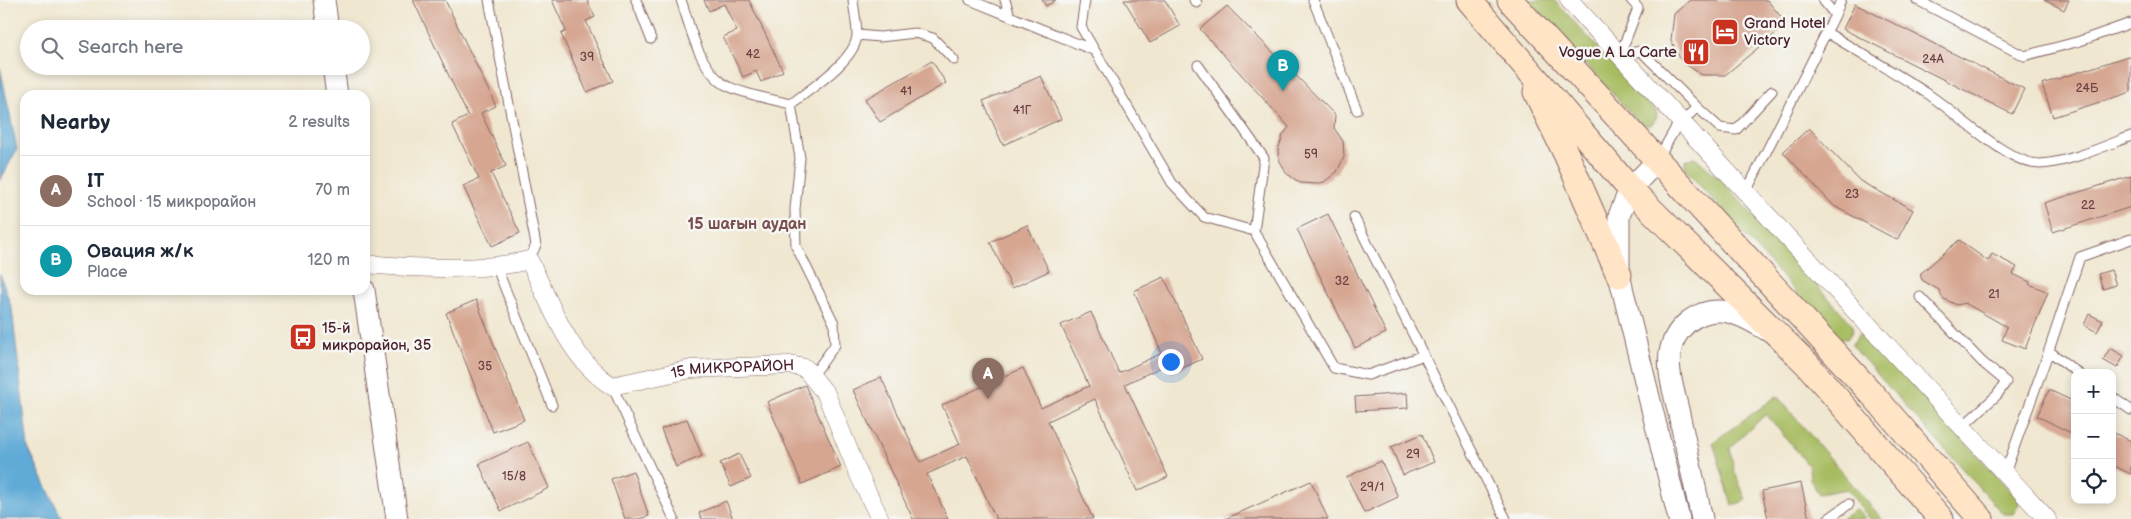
<!DOCTYPE html>
<html lang="en">
<head>
<meta charset="utf-8">
<style>
	body { margin:0; font-family:"Balsamiq Sans",sans-serif; background:#f2f2f3; color:#1f2937 }
	.controls { position:absolute; right:15px; bottom:15px; display:grid; overflow:hidden; border-radius:10px; box-shadow:0 2px 8px #0003 }
	.controls button { width:45px; height:45px; display:grid; place-items:center; padding:0; border:0; border-bottom:1px solid #e0e1e3; background:#fff; color:#1f2937; font:25px sans-serif }
	.you { position:absolute; left:1170px; top:361px; width:18px; height:18px; margin:-12px; border:4px solid #fff; border-radius:50%; background:#1a73e8; box-shadow:0 0 0 8px #1a73e833 }
	.badge { display:grid; place-items:center; width:32px; height:32px; border-radius:50%; background:#c8321e; color:#fff; font-size:16px; font-weight:700 }
	.pin { position:absolute; translate:-50% -41px; filter:drop-shadow(0 1px 2px #0008) }
	.pin::after { content:''; position:absolute; top:26px; width:18px; height:15px; background:inherit; clip-path:polygon(0 0,100% 0,50% 100%) }
	.list { margin:0; padding:0; list-style:none }
	h2 { display:flex; justify-content:space-between; align-items:center; height:65px; margin:0; padding:0 20px; font-size:21px }
	h2 small { font-size:16px; font-weight:400; color:#747a83 }
	.list li { display:grid; grid-template-columns:32px 1fr auto; gap:15px; align-items:center; box-sizing:border-box; height:70px; padding:0 20px; border-top:1px solid #e0e1e3 }
	.list b { display:block; font-size:19px; white-space:nowrap }
	.list p { margin:0; font-size:16px; white-space:nowrap; color:#747a83 }
	.list em { font-size:16px; font-style:normal; color:#747a83 }
	.icon { flex:none; width:28px; height:28px; fill:none; stroke:currentColor; stroke-width:2; stroke-linecap:round; stroke-linejoin:round }
	.map { position:relative; flex:none; width:2131px; height:519px; overflow:hidden }
	.search { position:absolute; background:#fff; box-shadow:0 2px 8px #0003; left:20px; top:20px; width:350px; height:55px; display:flex; align-items:center; gap:12px; box-sizing:border-box; padding:0 18px; border-radius:28px; color:#747a83; font-size:19px }
	.panel { position:absolute; background:#fff; box-shadow:0 2px 8px #0003; left:20px; top:90px; width:350px; height:205px; border-radius:15px }
	.map>svg:first-child { display:block }
</style>
</head>
<body>
<div class="map">
<svg width="2131" height="519" viewBox="0 0 2131 519">
	<rect width="100%" height="100%" fill="#f6f6f2"/>
	<filter id="ink" filterUnits="userSpaceOnUse"><feTurbulence type="fractalNoise" baseFrequency=".02" numOctaves="2"/><feDisplacementMap in="SourceGraphic" scale="10" xChannelSelector="R" yChannelSelector="G"/><feConvolveMatrix kernelMatrix="1 2 1 2 8 2 1 2 1" color-interpolation-filters="sRGB"/></filter>
	<filter id="wash" filterUnits="userSpaceOnUse"><feTurbulence type="fractalNoise" baseFrequency=".0096" numOctaves="4" result="noise"/><feDisplacementMap in="SourceGraphic" scale="20" xChannelSelector="R" yChannelSelector="G"/><feGaussianBlur stdDeviation="1.12" result="paint"/><feColorMatrix in="noise" values="0 0 0 0 0 0 0 0 0 0 0 0 0 0 0 0 0 1.4 0 .05"/><feComposite in="paint" operator="in"/></filter>
	<g filter="url(#wash)">
		<rect width="100%" height="100%" fill="#f0e7d0"/>
		<path fill="#a7bc61" stroke="#786e46" d="M1528 0H1554L1656 111 1657 117 1651 125H1641Z
			M1695 157 1722 181 1852 324 1853 330 1847 339 1837 338 1685 169V160Z
			M1861 333 1887 357 2018 499 2019 505 2013 514H2003L1851 345Z
			M1777 396 1882 519H1870L1847 489 1819 494 1810 480 1809 466 1766 414 1730 448 1734 470 1746 500 1732 506 1713 442Z
			M1857 509 1866 519H1841Z"/>
		<path fill="#5faad7" stroke="#546481" d="M0 67 17 149 0 181Z
			M0 274 12 309 28 448 62 519H0Z"/>
		<g id="blocks">
			<path fill="#d6a691" d="M413 0H445L496 106 481 113 506 166 491 173 520 233 492 246 463 186 479 179 452 124 468 116Z
				M552 0H587L595 17 586 21 613 81 587 92 561 34 566 31Z
				M704 0H749L783 71 761 82 756 71 743 77 723 37 737 31 724 4 709 11Z
				M1042 0H1056L1046 6Z
				M1124 0H1165L1180 26 1150 43Z
				M1690 0H1767L1787 24 1725 75H1702L1682 62 1671 40 1674 14Z
				M2044 0H2069L2064 10Z
				M1855 4 2024 89 2012 114 1843 29Z
				M1227 6 1335 115 1334 128 1343 141 1344 157 1337 172 1324 182 1316 184 1300 183 1286 173 1279 159 1278 150 1283 135 1289 127 1200 29Z
				M2131 55V92L2053 117 2042 84Z
				M932 61 946 83 880 122 865 99Z
				M1041 76 1061 119 1003 145 983 101Z
				M1809 128 1860 181 1913 210 1897 240 1834 206 1783 152Z
				M2131 176V207L2053 232 2044 203Z
				M1328 214 1386 333 1355 348 1297 229Z
				M1027 225 1049 271 1012 288 990 242Z
				M1959 240 1988 261 1992 254 2017 267 2013 274 2030 282 2029 284 2048 292 2025 349 2002 340 2007 327 1965 303 1957 305 1946 300 1942 297 1939 290 1922 280 1920 274Z
				M2111 270 2116 285 2103 289 2098 274Z
				M1164 277 1202 359 1172 373 1168 364 1125 384 1168 477 1137 491 1095 399 1048 421 1093 519H996L967 456 927 474 948 519H913L853 390 881 377 920 462 960 444 942 405 1023 368 1041 408 1089 386 1061 325 1091 312 1119 373 1162 353 1134 291Z
				M476 300 524 420 493 432 446 313Z
				M2089 314 2103 321 2097 332 2084 325Z
				M2110 348 2124 356 2117 368 2103 360Z
				M805 385 841 467 802 484 767 402Z
				M2049 390 2075 402V435L2037 416Z
				M1407 393 1408 408 1356 411 1355 397Z
				M687 419 702 456 676 467 661 429Z
				M2112 432 2131 441V474L2112 465Z
				M1422 434 1434 462 1403 475 1391 447Z
				M528 442 549 488 501 511 479 464Z
				M739 454 751 478 731 487 720 463Z
				M1381 461 1398 497 1364 513 1347 477Z
				M633 471 649 516 639 519H625L611 479Z
				M1311 481 1328 519H1225Z
				M1801 483 1809 519H1768L1762 491Z
				M726 501 733 519H702L699 513Z"/>
		</g>
	</g>
	<g filter="url(#ink)">
		<use href="#blocks" fill-opacity="0" stroke="#846565" stroke-width="1"/>
		<g fill="none" stroke-linecap="round" stroke-linejoin="round">
			<g stroke="#846565" stroke-width="11">
				<path id="service" d="M489 0 536 245 529 260
					M636 0 651 39
					M681 0C691 29 697 62 721 82 731 91 777 101 791 104 810 89 856 60 857 35 857 24 854 11 853 0
					M970 0 1093 50
					M1005 0 1010 16
					M1085 0 1081 27 1172 183 1204 217 1254 231
					M1194 0 1197 3
					M1313 0 1357 110
					M1917 0 2024 56 2080 41 2131 23
					M1835 15 1841 0
					M1826 32C1860 53 1895 72 1928 94 1955 112 2008 164 2040 164 2067 163 2105 146 2131 136
					M857 35 880 37 915 33 933 38 954 60
					M1620 55 1641 51 1697 107 1675 129 1658 159
					M1620 55 1638 8 1631 0
					M1198 65 1264 158 1254 231 1334 368 1368 375 1424 355
					M791 104 800 158 795 209 796 246 834 323 835 345 813 375
					M1697 107 1720 128 1736 130 1772 91
					M1746 192 1835 15 1823 0
					M1354 217 1506 519
					M496 266 552 405
					M1920 297 1982 362 2006 382 1997 395 1962 427
					M2049 351 2078 373
					M612 386 674 519
					M2112 397 2131 410
					M2005 473 2046 359 2080 257 2131 239
					M1828 519 1849 504"/>
			</g>
			<g stroke="#846565" stroke-width="19">
				<g id="minor">
					<path d="M1569 0 2047 519"/>
					<path id="s1" d="M365 264C412 268 483 272 529 260 551 304 568 358 612 386L691 369 790 365 805 368 826 394 858 473 880 519"/>
				</g>
			</g>
			<g stroke="#846565" stroke-width="23">
				<path id="tertiary" d="M324 0 328 29
					M333 66 337 95
					M1658 160 1630 189 1619 216V275L1679 519
					M364 290 397 519
					M1702 519C1694 484 1687 449 1679 414 1675 395 1667 373 1670 353 1674 328 1696 310 1721 311 1737 312 1753 322 1767 330"/>
			</g>
			<g stroke="#846565" stroke-width="27">
				<path id="secondary" d="M1469 0 1630 189 1807 364 1941 519
					M1510 0 1873 395 1981 519
					M1536 92 1567 156 1619 275"/>
			</g>
			<use href="#service" stroke="#fff" stroke-width="9"/>
			<use href="#minor" stroke="#fff" stroke-width="18"/>
			<use href="#tertiary" stroke="#fff" stroke-width="21"/>
			<use href="#secondary" stroke="#ffe4c6" stroke-width="25"/>
		</g>
	</g>
	<defs>
		<g id="hotel-square" transform="scale(1.4375)"><rect x="-9" y="-9" width="18" height="18" rx="4" fill="#c8321e" stroke="#f6f6f2"/><path d="M-6-4.5h1.5V1H6V5H4.5V3h-9V5H-6ZM-4 0a1.8 1.8 0 1 1 3.6 0ZM.5 0V-2.5h3Q6-2.5 6 0Z" fill="#fff"/></g>
		<g id="restaurant-square" transform="scale(1.4375)"><rect x="-9" y="-9" width="18" height="18" rx="4" fill="#c8321e" stroke="#f6f6f2"/><path d="M-5-6h1v4h1v-4h1v4h1v-4h1v5L-1.5 .5V6h-2V.5L-5-1ZM5-6V6H3V1.5H1.5Q1.5-4 5-6Z" fill="#fff"/></g>
		<g id="bus-square" transform="scale(1.4375)"><rect x="-9" y="-9" width="18" height="18" rx="4" fill="#c8321e" stroke="#f6f6f2"/><path d="M-5-6H5V4H4V6H2V4H-2V6H-4V4H-5ZM-3.5-4V0h7V-4ZM-3.5 1.2v1.5H-2V1.2ZM2 1.2v1.5H3.5V1.2Z" fill="#fff"/></g>
	</defs>
	<g fill-rule="evenodd">
		<use href="#hotel-square" x="1725" y="32"/>
		<use href="#restaurant-square" x="1696" y="52"/>
		<use href="#bus-square" x="303" y="337"/>
	</g>
	<g text-anchor="middle" stroke-width="5" stroke-linejoin="round" paint-order="stroke">
		<g font-size="12" fill="#6d4144">
			<text x="753" y="58">42</text>
			<text x="587" y="61">39</text>
			<text x="1933" y="63">24А</text>
			<text x="2087" y="92">24Б</text>
			<text x="906" y="95">41</text>
			<text x="1022" y="114">41Г</text>
			<text x="1311" y="158">59</text>
			<text x="1852" y="198">23</text>
			<text x="2088" y="209">22</text>
			<text x="1342" y="285">32</text>
			<text x="1994" y="298">21</text>
			<text x="485" y="370">35</text>
			<text x="1413" y="458">29</text>
			<text x="514" y="480">15/8</text>
			<text x="1372" y="491">29/1</text>
		</g>
		<g font-size="15" fill="#4a1f2b" stroke="#f6f6f2" text-anchor="start">
			<text x="1744" y="28">Grand Hotel<tspan x="1744" dy="17">Victory</tspan></text>
			<text x="1677" y="57" text-anchor="end">Vogue A La Carte</text>
			<text x="322" y="333">15-й<tspan x="322" dy="17">микрорайон, 35</tspan></text>
		</g>
		<g font-size="15" fill="#4a1f2b" stroke="#f6f6f2">
			<text dy="5" stroke="none"><textPath href="#s1" startOffset="440">15 МИКРОРАЙОН</textPath></text>
		</g>
		<g font-size="16" font-weight="bold" fill="#7b4e4f" stroke="#f6f6f2">
			<text x="747" y="229">15 шағын аудан</text>
		</g>
	</g>
</svg>
<div class="controls">
<button>+</button>
<button>−</button>
<button><svg class="icon" aria-label="locate" viewBox="0 0 24 24"><circle cx="12" cy="12" r="6"/><path d="M12 2v4M12 18v4M2 12h4M18 12h4"/></svg></button>
</div>
<div class="you"></div>
<div class="pin badge" style="left:988px;top:399px;background:#8d6e63">A</div>
<div class="pin badge" style="left:1283px;top:91px;background:#0f9aa8">B</div>
<div class="search"><svg class="icon" aria-label="search" viewBox="0 0 24 24"><circle cx="10" cy="10" r="6"/><path d="M15 15l6 6"/></svg>Search here</div>
<section class="panel">
<h2>Nearby<small>2 results</small></h2>
<ul class="list">
<li><span class="badge" style="background:#8d6e63">A</span><div><b>IT</b><p>School · 15 микрорайон</p></div><em>70 m</em></li>
<li><span class="badge" style="background:#0f9aa8">B</span><div><b>Овация ж/к</b><p>Place</p></div><em>120 m</em></li>
</ul>
</section>
</div>
</body>
</html>
